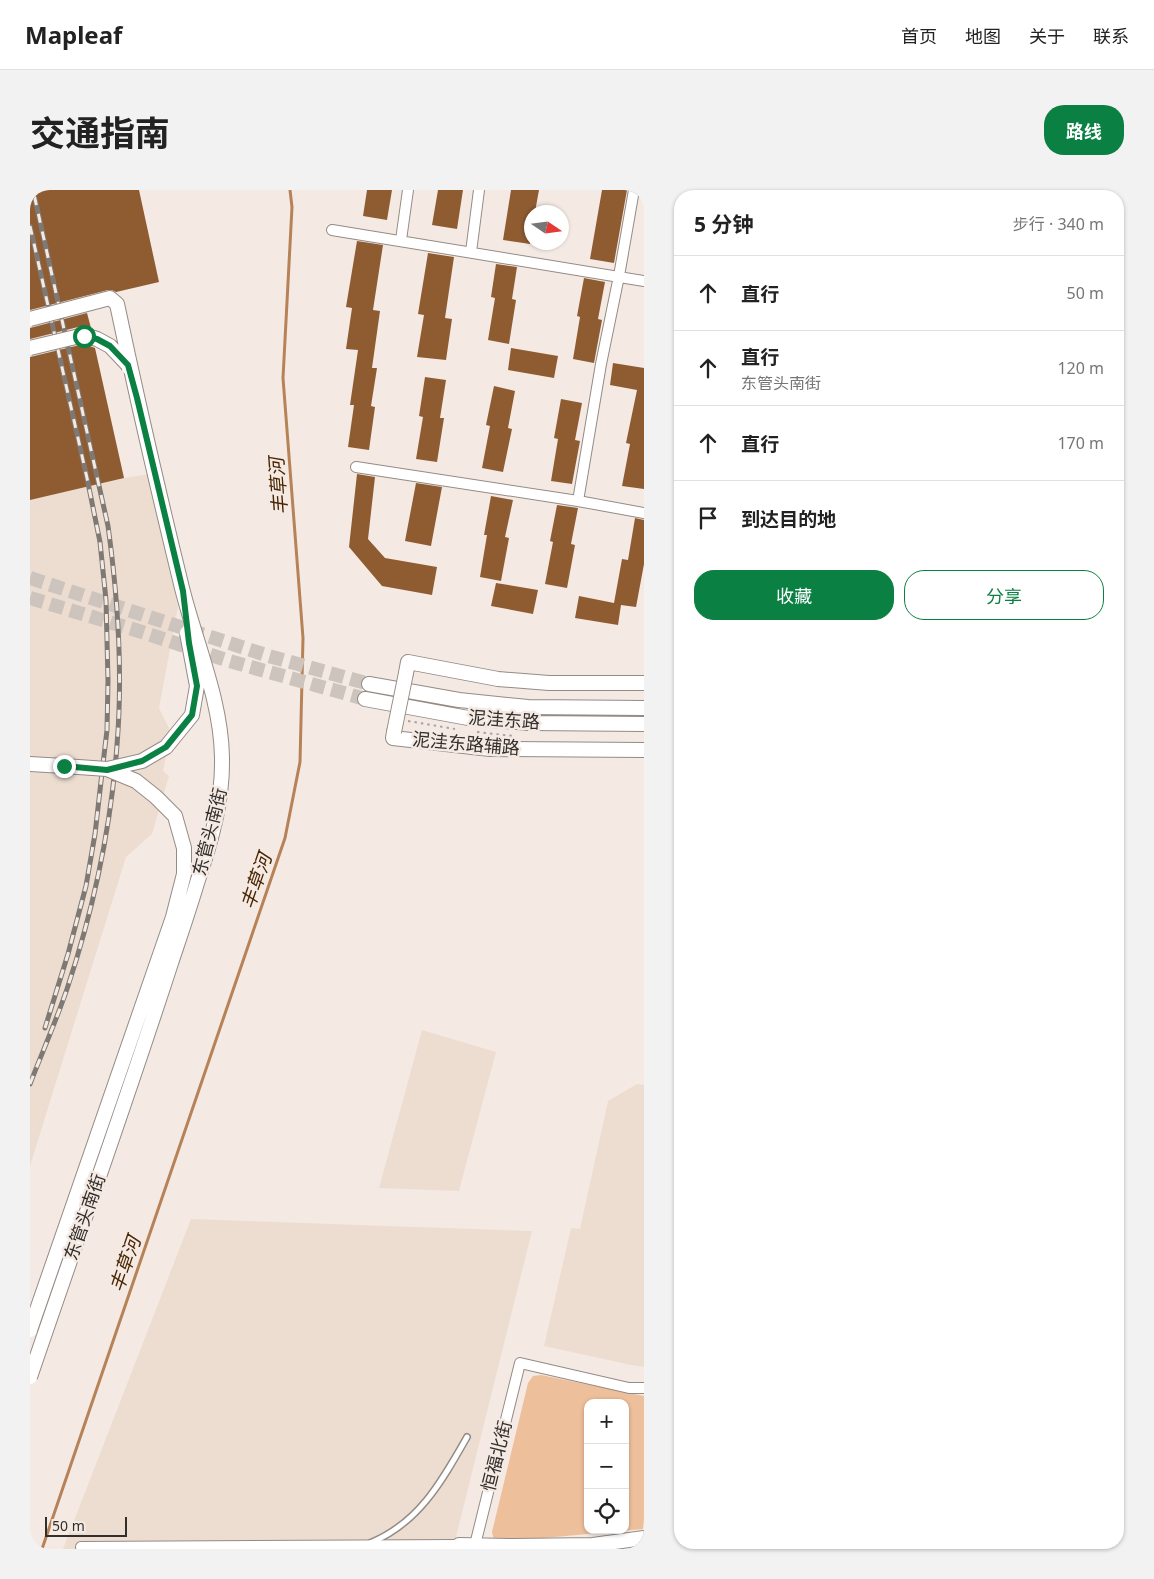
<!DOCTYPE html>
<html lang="zh">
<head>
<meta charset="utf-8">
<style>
	body { margin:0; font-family:"Noto Sans","Noto Sans SC",sans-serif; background:#f2f2f2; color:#222 }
	.controls { position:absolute; right:15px; bottom:15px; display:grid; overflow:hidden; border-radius:10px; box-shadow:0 1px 4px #0004 }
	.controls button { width:45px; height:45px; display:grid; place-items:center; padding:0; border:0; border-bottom:1px solid #e0e0e0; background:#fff; color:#222; font:25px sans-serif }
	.compass { position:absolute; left:494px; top:15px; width:45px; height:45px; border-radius:50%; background:#fff; box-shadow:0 1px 4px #0004; rotate:103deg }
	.scale { position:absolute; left:15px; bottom:12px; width:82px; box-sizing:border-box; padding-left:5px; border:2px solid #322e2b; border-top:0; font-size:14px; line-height:18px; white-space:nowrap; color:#322e2b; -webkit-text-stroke:4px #f4eae3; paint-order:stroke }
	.stop { position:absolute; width:15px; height:15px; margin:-11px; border:4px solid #0b8043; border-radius:50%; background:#fff }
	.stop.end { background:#0b8043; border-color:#fff; box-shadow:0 1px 5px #0008 }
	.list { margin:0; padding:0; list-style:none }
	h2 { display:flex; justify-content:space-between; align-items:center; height:65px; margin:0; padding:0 20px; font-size:21px }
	h2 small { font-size:16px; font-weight:400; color:#767676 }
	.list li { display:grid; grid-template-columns:32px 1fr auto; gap:15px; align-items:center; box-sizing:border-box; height:75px; padding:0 20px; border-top:1px solid #e0e0e0 }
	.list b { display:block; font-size:19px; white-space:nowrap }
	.list p { margin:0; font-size:16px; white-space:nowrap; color:#767676 }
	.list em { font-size:16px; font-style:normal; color:#767676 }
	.actions { display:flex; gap:10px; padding:15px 20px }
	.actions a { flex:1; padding:11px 0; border:1px solid #0b8043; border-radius:20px; text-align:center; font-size:18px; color:#0b8043 }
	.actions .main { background:#0b8043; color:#fff }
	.icon { flex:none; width:28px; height:28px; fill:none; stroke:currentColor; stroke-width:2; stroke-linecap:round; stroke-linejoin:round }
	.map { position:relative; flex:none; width:614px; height:1359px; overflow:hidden; border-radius:20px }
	header { display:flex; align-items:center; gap:30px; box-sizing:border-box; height:70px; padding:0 25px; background:#fff; border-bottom:1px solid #e0e0e0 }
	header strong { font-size:24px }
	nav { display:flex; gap:28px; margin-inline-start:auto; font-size:18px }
	.intro { display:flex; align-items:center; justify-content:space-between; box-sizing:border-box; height:120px; padding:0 30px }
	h1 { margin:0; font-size:35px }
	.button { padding:12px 22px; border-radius:20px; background:#0b8043; color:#fff; font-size:18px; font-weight:700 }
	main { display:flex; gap:30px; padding:0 30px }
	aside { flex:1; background:#fff; border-radius:20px; box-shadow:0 1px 4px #0004 }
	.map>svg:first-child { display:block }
</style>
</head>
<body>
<header>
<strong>Mapleaf</strong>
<nav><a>首页</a><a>地图</a><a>关于</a><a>联系</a></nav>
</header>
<div class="intro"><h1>交通指南</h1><a class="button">路线</a></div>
<main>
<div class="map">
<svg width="614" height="1359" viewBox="0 0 614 1359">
	<rect width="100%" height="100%" fill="#f4eae3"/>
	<path fill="#edddd1" d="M0 0H109L129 92 54 110 94 288 120 284 148 417 129 518 141 542 133 581 139 586 122 644 96 667 0 976Z
		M392 840 466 862 429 1001 349 998Z
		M607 894 614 895V1177L601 1175 514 1156 541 1038 550 1039 578 911Z
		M161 1029 502 1041 423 1359H33Z"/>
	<path fill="#eebf9b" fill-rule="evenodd" d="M511 1185 614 1206V1328L613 1339 469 1352 463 1347 462 1342 498 1193 503 1186ZM558 1213H595V1340H558Z"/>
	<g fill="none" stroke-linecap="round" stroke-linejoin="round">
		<path stroke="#b78257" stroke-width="3" d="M12 1359 255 648 270 572 273 448 253 188 262 17 260 0"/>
	</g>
	<path fill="#8f5c32" d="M0 0H109L129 92 86 102 82 100H78L0 120Z
		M337 0H362L357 30 333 26Z
		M408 0H433L427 39 402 35Z
		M481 0H509L505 22H502V43L500 54 473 50Z
		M572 0H597L584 73 560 69Z
		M327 51 353 55 343 120 350 121 342 178H347L341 216 345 217 339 260 318 257 324 215H320L328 160 316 159 322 118 316 117Z
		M398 63 424 67 415 128 422 129 416 170 387 167 394 125 388 124Z
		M466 74 487 77 482 109 486 110 479 154 458 150 465 108 461 107Z
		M554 88 575 92 568 129 572 130 564 173 543 169 550 127 547 126Z
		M57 123 61 138 52 136 0 149V138Z
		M54 154 65 158 94 288 0 310V167Z
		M481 158 528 166 524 188 478 180Z
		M583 173 614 178V299L592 296 600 254 596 253 607 200 580 195Z
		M395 187 416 190 410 228H414L407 272 386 269 393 227 389 226Z
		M464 196 485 201 478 238 482 239 473 282 452 278 460 236 456 235Z
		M531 209 552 213 545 250 550 251 542 294 521 291 528 249 524 248Z
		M327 284 345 287 338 349 355 368 407 377 402 405 352 396 319 357Z
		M386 293 412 297 401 356 375 351Z
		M461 306 483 310 475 347 479 348 471 391 450 387 457 345H454Z
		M527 315 548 318 541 354 545 355 537 398 515 394 523 352 520 351Z
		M605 328 614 330V374L606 417 591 415 588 435 545 428 549 406 584 413 592 369 598 370Z
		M466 393 508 400 503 424 461 416Z"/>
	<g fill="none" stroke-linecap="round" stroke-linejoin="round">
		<path stroke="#cdc4be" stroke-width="14" stroke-dasharray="14 7" stroke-linecap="butt" d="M0 388 239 466 339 494
			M0 408 112 442 196 470 335 509"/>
		<g stroke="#948b85" stroke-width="8">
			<path id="lane" d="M340 1353C389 1333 412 1291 437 1247"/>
		</g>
		<g stroke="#948b85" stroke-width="12">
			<path id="street" d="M302 40 614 91
				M371 50 378 0
				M441 62 449 0
				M326 277 548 311 614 323
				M548 311 571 174 589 86 604 0
				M51 1357 429 1355
				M444 1359 490 1173 599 1198H614"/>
		</g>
		<g stroke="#948b85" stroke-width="16">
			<path id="secondary" d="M376 483 378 472 468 489 519 493H614
				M339 494 429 510 498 517 614 518
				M335 509 438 528 499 533 614 534
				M364 542 363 548 460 559 614 560
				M0 574 34 576
				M429 1355 484 1356 563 1355 614 1348"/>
		</g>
		<path stroke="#aaa29d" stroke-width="2" stroke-dasharray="2.5 4" stroke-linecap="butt" d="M378 531 425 539
			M447 542 483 546"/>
		<use href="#lane" stroke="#fff" stroke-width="5"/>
		<use href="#street" stroke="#fff" stroke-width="10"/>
		<use href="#secondary" stroke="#fff" stroke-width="14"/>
		<g stroke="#7f7974" stroke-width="5">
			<path id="rail" d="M0 36 57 288 70 352 76 410 78 491 77 540 73 574 65 644 56 696 38 764 15 838
				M0 894C12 863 26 831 37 799 63 721 81 637 87 555 93 482 88 408 78 336L3 0"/>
		</g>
		<use href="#rail" stroke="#f4eae3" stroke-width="3" stroke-dasharray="9" stroke-linecap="butt"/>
		<g stroke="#948b85" stroke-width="16" stroke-linecap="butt">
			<path id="secondary-bridge" d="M0 129 80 108 87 114C107 209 129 304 152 398 166 454 191 510 192 567 193 611 181 652 167 693 159 720 150 746 141 773 96 912 47 1049 0 1187
				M0 158 54 145 67 149 80 156 98 175 99 178
				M364 542 376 483
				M34 576 77 579 112 571 136 557 162 525 167 496 157 443
				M0 1140 143 727 154 684V658L145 626 126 607 106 591 77 579"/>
		</g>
		<use href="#secondary-bridge" stroke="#fff" stroke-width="14"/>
	</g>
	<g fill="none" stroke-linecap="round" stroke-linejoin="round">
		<path stroke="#0b8043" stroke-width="6" d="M34 576 77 580 112 571 136 557 162 525 167 496 159 453 153 401 107 208 98 175 80 156 67 149 54 146"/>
	</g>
	<g text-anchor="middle" stroke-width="5" stroke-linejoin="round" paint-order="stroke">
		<g font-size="18" fill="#322e2b" stroke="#f4eae3">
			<text transform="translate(474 530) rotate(4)" y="6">泥洼东路</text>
			<text transform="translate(436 554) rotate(5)" y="6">泥洼东路辅路</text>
			<text transform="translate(180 642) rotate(-76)" y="6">东管头南街</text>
			<text transform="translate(55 1027) rotate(-71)" y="6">东管头南街</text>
			<text transform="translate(467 1266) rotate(-76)" y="6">恒福北街</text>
		</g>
		<g font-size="19" font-style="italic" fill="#492502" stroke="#f4eae3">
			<text transform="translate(248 296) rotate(-94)" y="7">丰草河</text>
			<text transform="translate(226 691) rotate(-71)" y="7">丰草河</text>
			<text transform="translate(95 1074) rotate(-71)" y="7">丰草河</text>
		</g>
	</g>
</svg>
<div class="controls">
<button>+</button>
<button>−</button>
<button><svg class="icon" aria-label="locate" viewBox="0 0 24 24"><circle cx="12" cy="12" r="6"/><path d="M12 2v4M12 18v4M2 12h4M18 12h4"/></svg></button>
</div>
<svg class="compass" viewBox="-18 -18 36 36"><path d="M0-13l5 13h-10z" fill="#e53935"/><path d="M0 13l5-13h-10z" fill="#767676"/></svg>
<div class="scale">50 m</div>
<div class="stop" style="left:54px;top:146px"></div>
<div class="stop end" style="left:34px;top:576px"></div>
</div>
<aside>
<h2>5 分钟<small>步行 · 340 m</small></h2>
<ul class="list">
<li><svg class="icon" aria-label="ahead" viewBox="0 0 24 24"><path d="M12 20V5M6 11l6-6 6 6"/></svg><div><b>直行</b></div><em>50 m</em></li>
<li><svg class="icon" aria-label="ahead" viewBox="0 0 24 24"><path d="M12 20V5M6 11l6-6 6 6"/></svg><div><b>直行</b><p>东管头南街</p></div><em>120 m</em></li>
<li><svg class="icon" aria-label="ahead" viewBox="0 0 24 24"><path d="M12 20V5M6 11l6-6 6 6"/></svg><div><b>直行</b></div><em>170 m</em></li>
<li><svg class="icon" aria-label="arrive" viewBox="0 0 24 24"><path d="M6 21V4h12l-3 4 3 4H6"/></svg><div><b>到达目的地</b></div></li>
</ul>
<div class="actions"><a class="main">收藏</a><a>分享</a></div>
</aside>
</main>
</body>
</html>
